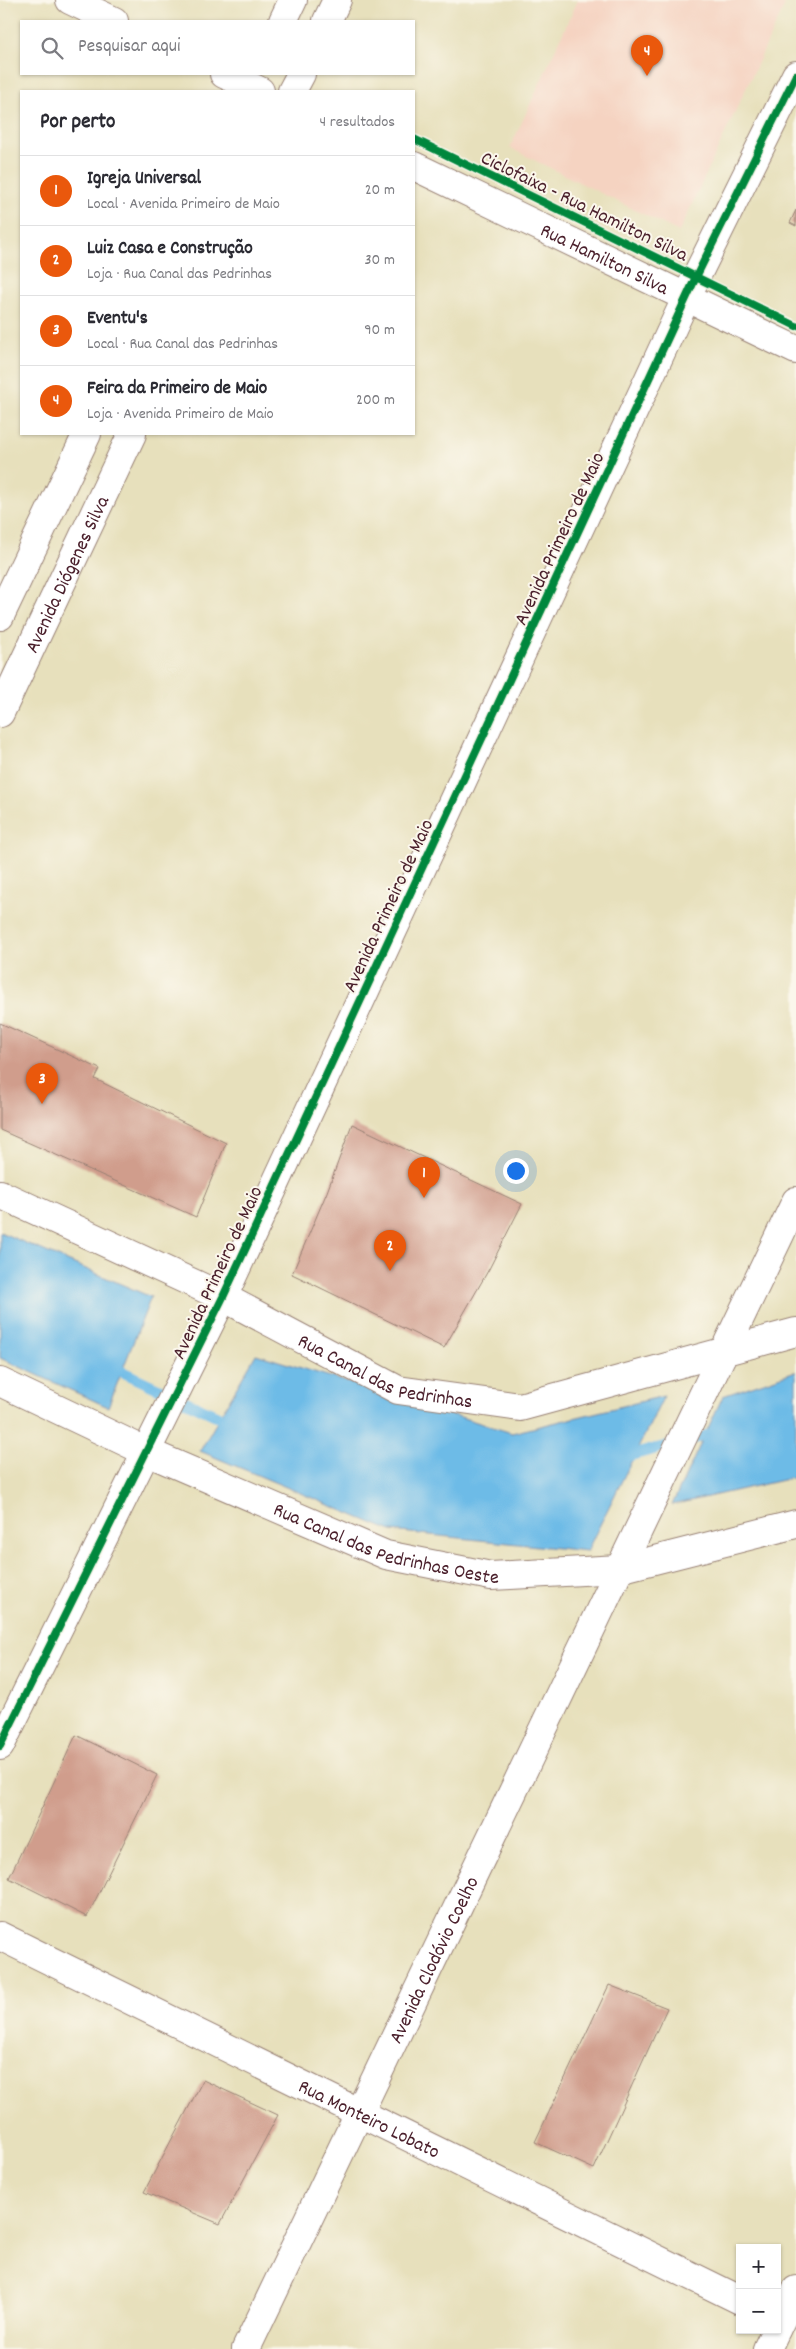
<!DOCTYPE html>
<html lang="pt">
<head>
<meta charset="utf-8">
<style>
	body { margin:0; font-family:Dekko,sans-serif; background:#f7f7f7; color:#2b2b33 }
	.controls { position:absolute; right:15px; bottom:15px; display:grid; overflow:hidden; border-radius:0px; box-shadow:0 1px 4px #0004 }
	.controls button { width:45px; height:45px; display:grid; place-items:center; padding:0; border:0; border-bottom:1px solid #e1e1e2; background:#fff; color:#2b2b33; font:25px sans-serif }
	.you { position:absolute; left:515px; top:1170px; width:18px; height:18px; margin:-12px; border:4px solid #fff; border-radius:50%; background:#1a73e8; box-shadow:0 0 0 8px #1a73e833 }
	.badge { display:grid; place-items:center; width:32px; height:32px; border-radius:50%; background:#ea580c; color:#fff; font-size:16px; font-weight:700 }
	.pin { position:absolute; translate:-50% -41px; filter:drop-shadow(0 1px 2px #0008) }
	.pin::after { content:''; position:absolute; top:26px; width:18px; height:15px; background:inherit; clip-path:polygon(0 0,100% 0,50% 100%) }
	.list { margin:0; padding:0; list-style:none }
	h2 { display:flex; justify-content:space-between; align-items:center; height:65px; margin:0; padding:0 20px; font-size:21px }
	h2 small { font-size:16px; font-weight:400; color:#7c7c81 }
	.list li { display:grid; grid-template-columns:32px 1fr auto; gap:15px; align-items:center; box-sizing:border-box; height:70px; padding:0 20px; border-top:1px solid #e1e1e2 }
	.list b { display:block; font-size:19px; white-space:nowrap }
	.list p { margin:0; font-size:16px; white-space:nowrap; color:#7c7c81 }
	.list em { font-size:16px; font-style:normal; color:#7c7c81 }
	.icon { flex:none; width:28px; height:28px; fill:none; stroke:currentColor; stroke-width:2; stroke-linecap:round; stroke-linejoin:round }
	.map { position:relative; flex:none; width:796px; height:2349px; overflow:hidden }
	.search { position:absolute; background:#fff; box-shadow:0 1px 4px #0004; left:20px; top:20px; width:395px; height:55px; display:flex; align-items:center; gap:12px; box-sizing:border-box; padding:0 18px; border-radius:0px; color:#7c7c81; font-size:19px }
	.panel { position:absolute; background:#fff; box-shadow:0 1px 4px #0004; left:20px; top:90px; width:395px; height:345px; border-radius:0px }
	.map>svg:first-child { display:block }
</style>
</head>
<body>
<div class="map">
<svg width="796" height="2349" viewBox="0 0 796 2349">
	<rect width="100%" height="100%" fill="#fbf7ec"/>
	<filter id="ink" filterUnits="userSpaceOnUse"><feTurbulence type="fractalNoise" baseFrequency=".02" numOctaves="2"/><feDisplacementMap in="SourceGraphic" scale="10" xChannelSelector="R" yChannelSelector="G"/><feConvolveMatrix kernelMatrix="1 2 1 2 8 2 1 2 1" color-interpolation-filters="sRGB"/></filter>
	<filter id="wash" filterUnits="userSpaceOnUse"><feTurbulence type="fractalNoise" baseFrequency=".0096" numOctaves="4" result="noise"/><feDisplacementMap in="SourceGraphic" scale="20" xChannelSelector="R" yChannelSelector="G"/><feGaussianBlur stdDeviation="1.12" result="paint"/><feColorMatrix in="noise" values="0 0 0 0 0 0 0 0 0 0 0 0 0 0 0 0 0 1.4 0 .05"/><feComposite in="paint" operator="in"/></filter>
	<g filter="url(#wash)">
		<rect width="100%" height="100%" fill="#e7e0bc"/>
		<path fill="#f5d3c1" d="M578 0H774L785 5 679 232 510 148Z"/>
		<path fill="#6dbbe7" stroke="#5c6d89" d="M0 1232 151 1297 108 1407 0 1358Z
			M256 1354 512 1433 664 1396 587 1551 391 1531 200 1451Z
			M796 1371V1477L672 1505 723 1396Z"/>
		<g fill="none" stroke-linecap="round" stroke-linejoin="round">
			<path stroke="#6dbbe7" stroke-width="11" d="M108 1365 232 1423
				M621 1458 719 1432"/>
		</g>
		<g id="blocks">
			<path fill="#d09d8c" d="M796 210V226L790 223Z
				M0 1023 100 1069 95 1079 226 1143 196 1217 0 1130Z
				M352 1124 522 1204 489 1269 444 1348 292 1274 327 1192Z
				M76 1735 157 1775 87 1917 9 1878Z
				M609 1985 667 2008 594 2169 535 2142Z
				M203 2080 278 2115 220 2224 144 2192Z"/>
		</g>
	</g>
	<g filter="url(#ink)">
		<use href="#blocks" fill-opacity="0" stroke="#988074" stroke-width="1"/>
		<g fill="none" stroke-linecap="round" stroke-linejoin="round">
			<g stroke="#988074" stroke-width="30">
				<g id="street">
					<path d="M70 0 114 21"/>
					<path d="M283 21 293 0"/>
					<path d="M327 21 337 0"/>
					<path d="M224 74 260 91"/>
					<path d="M292 91 301 74"/>
					<path id="s1" d="M414 166 796 350"/>
					<path d="M0 616 87 434"/>
					<path id="s2" d="M0 713 132 434"/>
					<path id="s3" d="M0 1194 223 1297 398 1390 520 1407 796 1332"/>
					<path id="s4" d="M0 1382 147 1452 386 1555 491 1576 619 1569 796 1524"/>
					<path d="M0 1746 223 1297 696 277 796 75"/>
					<path id="s5" d="M0 1936 740 2300"/>
					<path d="M777 2328 796 2290"/>
					<path id="s6" d="M246 2349 796 1201"/>
					<path d="M767 2349 776 2330"/>
				</g>
			</g>
			<use href="#street" stroke="#fff" stroke-width="28"/>
			<g stroke="#fbf7ec" stroke-width="11">
				<path id="cycleway" d="M414 139 796 326
					M0 1746 223 1297 696 277 796 75"/>
			</g>
			<use href="#cycleway" stroke="#00873e" stroke-width="8"/>
		</g>
	</g>
	<g text-anchor="middle" stroke-width="4" stroke-linejoin="round" paint-order="stroke">
		<g font-size="20" fill="#4a1f2b" stroke="#fbf7ec">
			<text transform="translate(585 205) rotate(26)" y="7">Ciclofaixa - Rua Hamilton Silva</text>
			<text dy="7" stroke="none"><textPath href="#s1" startOffset="212">Rua Hamilton Silva</textPath></text>
			<text transform="translate(558 538) rotate(-65)" y="7">Avenida Primeiro de Maio</text>
			<text dy="7" stroke="none"><textPath href="#s2" startOffset="154">Avenida Diógenes Silva</textPath></text>
			<text transform="translate(387 905) rotate(-65)" y="7">Avenida Primeiro de Maio</text>
			<text transform="translate(216 1272) rotate(-65)" y="7">Avenida Primeiro de Maio</text>
			<text dy="7" stroke="none"><textPath href="#s3" startOffset="426">Rua Canal das Pedrinhas</textPath></text>
			<text dy="7" stroke="none"><textPath href="#s4" startOffset="420">Rua Canal das Pedrinhas Oeste</textPath></text>
			<text dy="7" stroke="none"><textPath href="#s6" startOffset="432">Avenida Clodóvio Coelho</textPath></text>
			<text dy="7" stroke="none"><textPath href="#s5" startOffset="412">Rua Monteiro Lobato</textPath></text>
		</g>
	</g>
</svg>
<div class="controls">
<button>+</button>
<button>−</button>
</div>
<div class="you"></div>
<div class="pin badge" style="left:424px;top:1198px">1</div>
<div class="pin badge" style="left:390px;top:1271px">2</div>
<div class="pin badge" style="left:42px;top:1104px">3</div>
<div class="pin badge" style="left:647px;top:76px">4</div>
<div class="search"><svg class="icon" aria-label="search" viewBox="0 0 24 24"><circle cx="10" cy="10" r="6"/><path d="M15 15l6 6"/></svg>Pesquisar aqui</div>
<section class="panel">
<h2>Por perto<small>4 resultados</small></h2>
<ul class="list">
<li><span class="badge">1</span><div><b>Igreja Universal</b><p>Local · Avenida Primeiro de Maio</p></div><em>20 m</em></li>
<li><span class="badge">2</span><div><b>Luiz Casa e Construção</b><p>Loja · Rua Canal das Pedrinhas</p></div><em>30 m</em></li>
<li><span class="badge">3</span><div><b>Eventu's</b><p>Local · Rua Canal das Pedrinhas</p></div><em>90 m</em></li>
<li><span class="badge">4</span><div><b>Feira da Primeiro de Maio</b><p>Loja · Avenida Primeiro de Maio</p></div><em>200 m</em></li>
</ul>
</section>
</div>
</body>
</html>
